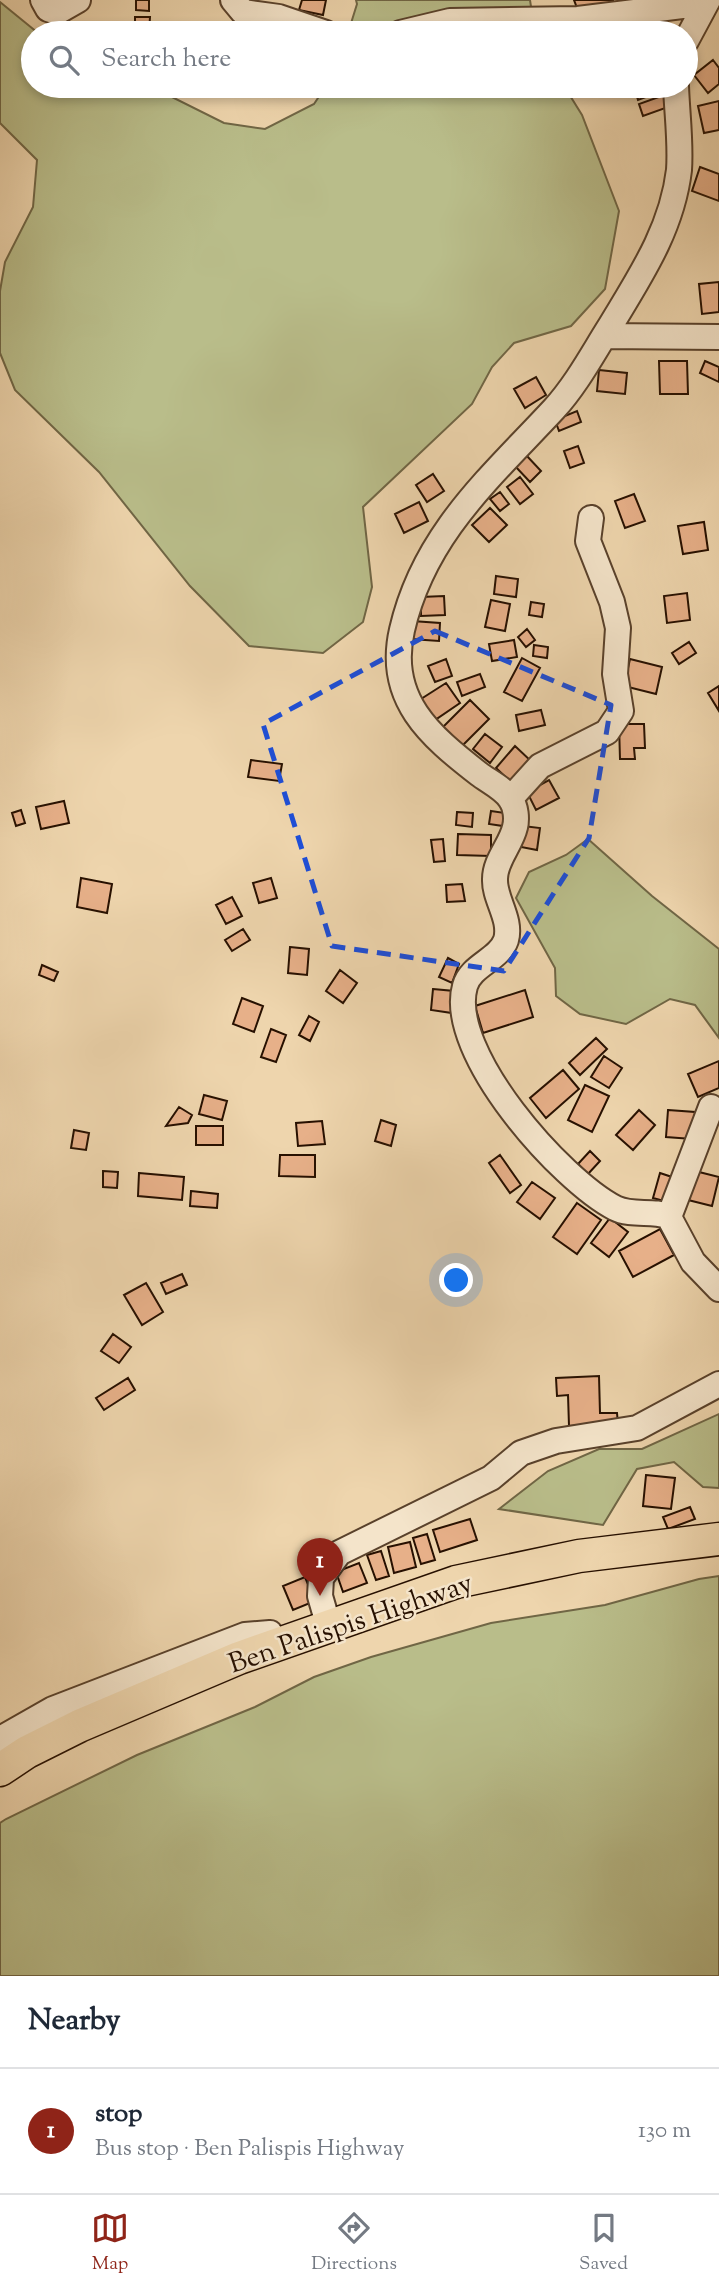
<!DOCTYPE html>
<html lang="en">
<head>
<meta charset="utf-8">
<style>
	body { margin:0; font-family:"Sorts Mill Goudy",serif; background:#f6f6f7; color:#1f2937 }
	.you { position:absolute; left:457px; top:1281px; width:24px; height:24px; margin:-18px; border:5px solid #fff; border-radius:50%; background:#1a73e8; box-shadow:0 0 0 10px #1a73e833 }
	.badge { display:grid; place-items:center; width:46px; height:46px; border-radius:50%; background:#8f2418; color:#fff; font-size:23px; font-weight:700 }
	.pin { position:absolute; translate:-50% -58px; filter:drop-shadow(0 2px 4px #0008) }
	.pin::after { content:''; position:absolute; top:37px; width:24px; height:21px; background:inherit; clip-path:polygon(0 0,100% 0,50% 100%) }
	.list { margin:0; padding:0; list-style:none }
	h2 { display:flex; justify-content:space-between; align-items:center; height:91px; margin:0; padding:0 28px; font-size:30px }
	h2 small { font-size:23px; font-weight:400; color:#747a83 }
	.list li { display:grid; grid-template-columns:46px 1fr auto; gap:21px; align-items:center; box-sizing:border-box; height:126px; padding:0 28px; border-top:2px solid #e0e1e3 }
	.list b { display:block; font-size:26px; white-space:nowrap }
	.list p { margin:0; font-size:23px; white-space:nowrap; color:#747a83 }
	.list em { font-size:23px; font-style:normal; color:#747a83 }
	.icon { flex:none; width:38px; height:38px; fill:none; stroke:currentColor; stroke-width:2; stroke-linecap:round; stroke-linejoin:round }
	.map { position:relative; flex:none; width:719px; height:1976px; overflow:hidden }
	.search { position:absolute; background:#fff; box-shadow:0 4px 10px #0003; left:21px; right:21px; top:21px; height:77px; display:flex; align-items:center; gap:18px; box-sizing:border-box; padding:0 24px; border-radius:38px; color:#747a83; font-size:26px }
	.sheet { height:217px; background:#fff }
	nav { display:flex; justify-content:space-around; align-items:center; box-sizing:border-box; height:98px; border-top:2px solid #e0e1e3; background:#fff; font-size:19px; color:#747a83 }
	nav a { display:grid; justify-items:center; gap:4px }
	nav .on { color:#8f2418 }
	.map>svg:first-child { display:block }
</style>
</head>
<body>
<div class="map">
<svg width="719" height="1976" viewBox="0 0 719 1976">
	<rect width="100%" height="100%" fill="#eed5ad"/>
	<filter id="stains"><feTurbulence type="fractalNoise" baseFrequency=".00286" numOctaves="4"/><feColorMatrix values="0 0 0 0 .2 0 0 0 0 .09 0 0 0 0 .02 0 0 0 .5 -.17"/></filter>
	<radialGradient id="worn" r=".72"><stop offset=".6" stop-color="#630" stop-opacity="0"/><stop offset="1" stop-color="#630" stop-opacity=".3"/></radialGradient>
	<path fill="#b9bd8a" stroke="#706645" stroke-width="2" d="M356 0H530L535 33H348L357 4Z
		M0 2 38 33H33V86H150L224 123 265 129 314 104 326 86H564L582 115 619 211 605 289 571 326 514 343 492 367 472 404 363 507 372 587 363 622 323 653 249 646 190 586 99 472 15 390 0 353V291L5 262 33 207 37 160 0 123Z
		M588 839 652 896 719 949V1038L695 1005 670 999 626 1024 580 1014 556 996 555 968 516 898 529 872 566 855Z
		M719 1414V1488L703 1487 674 1462 637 1469 603 1525 499 1509 548 1471 599 1449H642Z
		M719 1576V1976H0V1823L6 1819 137 1755 255 1707 314 1677 371 1657 491 1623 605 1605 699 1579Z"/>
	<path fill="#e7b089" stroke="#271000" stroke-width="2" d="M136 0H149V11L136 10Z
		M302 0H326L323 15 299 10Z
		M574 0H613V2L580 16Z
		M135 17H150L149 33H135Z
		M713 60 719 68V84L708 93 694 75Z
		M647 86H660L662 91 638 100 635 90Z
		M667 94 671 106 643 116 639 104Z
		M719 101V130L704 133 698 106Z
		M700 167 719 174V201L692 191Z
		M719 282V312L702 314 699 284Z
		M659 361H687L688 394H660Z
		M705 361 719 367V382L700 373Z
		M599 370 627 373 625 394 597 391Z
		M536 377 546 395 525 408 514 389Z
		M577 411 581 422 559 431 555 420Z
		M578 446 584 463 570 468 564 451Z
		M526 455 541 471 530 482 515 466Z
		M433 474 444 491 427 502 416 485Z
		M520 477 533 494 520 504 507 487Z
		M500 492 509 504 500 511 490 499Z
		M634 494 645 521 625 528 615 501Z
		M419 502 428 521 404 533 395 514Z
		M490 508 507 525 489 542 472 525Z
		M704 522 708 550 683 554 678 526Z
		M496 576 518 579 516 597 494 594Z
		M687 593 690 620 667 623 664 596Z
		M444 596 445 615 421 616V597Z
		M491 600 510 604 505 631 485 627Z
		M531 602 544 604 542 617 529 615Z
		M412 621 440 623 439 641 411 639Z
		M527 629 535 640 526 647 518 637Z
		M514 640 517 657 492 661 489 644Z
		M689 642 696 653 679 664 672 653Z
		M534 645 548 647 547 658 533 656Z
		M522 658 540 668 522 701 504 692Z
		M446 659 452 676 435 682 428 666Z
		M630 659 662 667 656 694 624 686Z
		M480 674 485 687 462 696 457 682Z
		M446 683 460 703 435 720 421 699Z
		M719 686V711L708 693Z
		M470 700 489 719 462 746 443 727Z
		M541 710 545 725 519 731 516 715Z
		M619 724H644L645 748H634L635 759H620Z
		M485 734 502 747 490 763 473 749Z
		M515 746 532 762 512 783 496 768Z
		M251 760 282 764 279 781 248 777Z
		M549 780 559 798 536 810 527 792Z
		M64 801 69 823 41 829 36 807Z
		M21 810 25 823 16 826 12 813Z
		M491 811 505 813 503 826 489 824Z
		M457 812 473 813 472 827 456 825Z
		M523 826 540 828 537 850 521 847Z
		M458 834 491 835V856L457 855Z
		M443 839 445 861 434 862 431 840Z
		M81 878 112 884 107 913 77 907Z
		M271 878 277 898 259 903 253 883Z
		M462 884 465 901 447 902 446 885Z
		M232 897 242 916 226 924 216 905Z
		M243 929 250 940 232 951 225 940Z
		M290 947 309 949 307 975 288 973Z
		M448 958 459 964 452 983 439 977Z
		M42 965 58 972 54 981 39 975Z
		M340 970 357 983 343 1003 326 991Z
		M433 989 454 991 452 1013 431 1010Z
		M525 990 533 1017 483 1033 475 1006Z
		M242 998 263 1006 254 1032 233 1024Z
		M309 1016 319 1022 310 1041 299 1035Z
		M271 1029 286 1035 276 1062 261 1057Z
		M596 1038 607 1049 580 1075 569 1063Z
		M604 1056 622 1068 609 1088 591 1077Z
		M719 1061V1088L698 1097 688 1074Z
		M563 1070 579 1089 546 1118 530 1098Z
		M585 1085 609 1096 592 1132 568 1120Z
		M204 1095 227 1101 222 1120 199 1114Z
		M179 1107 192 1115 188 1123 166 1126Z
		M639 1110 655 1125 633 1150 616 1135Z
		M668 1110 695 1112 692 1139 666 1137Z
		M381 1120 396 1125 391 1146 375 1141Z
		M322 1121 325 1144 298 1146 296 1123Z
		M196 1126H223V1145H196Z
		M74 1130 89 1133 86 1150 71 1148Z
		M590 1151 600 1161 588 1174 578 1164Z
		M280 1155H315V1177L279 1176Z
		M500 1155 521 1185 510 1193 489 1163Z
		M103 1171 118 1172 117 1188 103 1187Z
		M695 1171 719 1177 712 1206 688 1200Z
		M139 1173 184 1177 182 1200 138 1196Z
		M660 1173 678 1179 671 1203 653 1198Z
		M532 1182 555 1198 540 1219 517 1202Z
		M191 1191 218 1194 217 1208 190 1206Z
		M577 1203 601 1220 577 1254 553 1237Z
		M610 1218 628 1232 609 1257 591 1243Z
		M660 1229 674 1255 633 1277 619 1251Z
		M182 1274 187 1285 166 1294 161 1283Z
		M146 1283 163 1312 142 1325 124 1295Z
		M113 1334 131 1347 119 1363 101 1351Z
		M599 1376 600 1413H617L618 1424 569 1426 568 1395 557 1396 556 1378Z
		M128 1378 135 1390 104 1410 96 1398Z
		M646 1475 675 1478 671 1509 643 1506Z
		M690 1507 695 1519 668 1529 663 1517Z
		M470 1519 477 1540 440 1552 433 1530Z
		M427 1534 435 1560 421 1564 413 1538Z
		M410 1542 416 1567 394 1573 388 1547Z
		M381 1551 389 1576 376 1580 367 1555Z
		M359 1563 367 1583 343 1592 336 1572Z
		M305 1577 315 1601 293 1610 283 1586Z"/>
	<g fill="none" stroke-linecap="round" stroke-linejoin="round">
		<g stroke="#59412b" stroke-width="28">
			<path id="minor" d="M43 0 48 9 57 12 78 0
				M233 0 243 12 279 17 326 33
				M400 33 450 21 578 19 706 3
				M686 41 708 0
				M676 86C677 114 681 142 679 170 672 230 639 278 609 328 592 355 576 385 554 409 490 478 424 534 402 630 386 699 430 736 479 774 488 781 505 789 511 800 516 807 517 819 515 827 511 845 495 860 495 879 494 899 512 919 506 940 499 960 471 965 465 986 446 1052 561 1180 615 1208 633 1217 654 1209 669 1217L693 1262 719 1289
				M604 336 719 337
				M511 798 540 766 607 732 621 711 615 674 618 628 612 602 588 541 591 518
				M669 1217 711 1107
				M329 1627 320 1596 321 1578 339 1553 491 1478 521 1453 556 1441 637 1428 719 1384
				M0 1739 53 1709 245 1635 270 1633 277 1645"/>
		</g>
		<g stroke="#271000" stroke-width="35">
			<path id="major" d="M0 1770 27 1752 79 1726 239 1658 456 1582 579 1556 719 1539"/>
		</g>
		<use href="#minor" stroke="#f4e4ca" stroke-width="24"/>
		<use href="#major" stroke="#eed5ad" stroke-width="32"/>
	</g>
	<path fill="none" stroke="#1d4ed8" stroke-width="5" stroke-dasharray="14 9" stroke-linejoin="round" d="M435 631 611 705 589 838 504 971 332 946 263 724Z"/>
	<g text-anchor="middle" stroke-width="5" stroke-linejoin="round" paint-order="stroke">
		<g font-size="28" fill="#271000" stroke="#f4e4ca">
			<text transform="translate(350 1622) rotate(-19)" y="10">Ben Palispis Highway</text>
		</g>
	</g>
	<rect width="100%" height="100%" filter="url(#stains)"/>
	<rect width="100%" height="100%" fill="url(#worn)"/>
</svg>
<div class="you"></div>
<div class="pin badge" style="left:320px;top:1596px">1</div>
<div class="search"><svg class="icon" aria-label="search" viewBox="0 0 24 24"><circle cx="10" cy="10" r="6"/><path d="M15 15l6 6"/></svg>Search here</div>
</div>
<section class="sheet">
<h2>Nearby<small></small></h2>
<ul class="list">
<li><span class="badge">1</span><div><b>stop</b><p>Bus stop · Ben Palispis Highway</p></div><em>130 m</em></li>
</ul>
</section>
<nav>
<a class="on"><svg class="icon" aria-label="map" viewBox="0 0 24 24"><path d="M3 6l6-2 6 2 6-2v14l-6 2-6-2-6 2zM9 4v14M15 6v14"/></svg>Map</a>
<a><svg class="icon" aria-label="directions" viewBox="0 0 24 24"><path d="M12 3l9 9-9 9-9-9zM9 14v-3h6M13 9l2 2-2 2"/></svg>Directions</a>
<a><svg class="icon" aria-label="saved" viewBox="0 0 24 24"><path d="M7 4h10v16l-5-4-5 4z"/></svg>Saved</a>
</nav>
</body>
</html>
